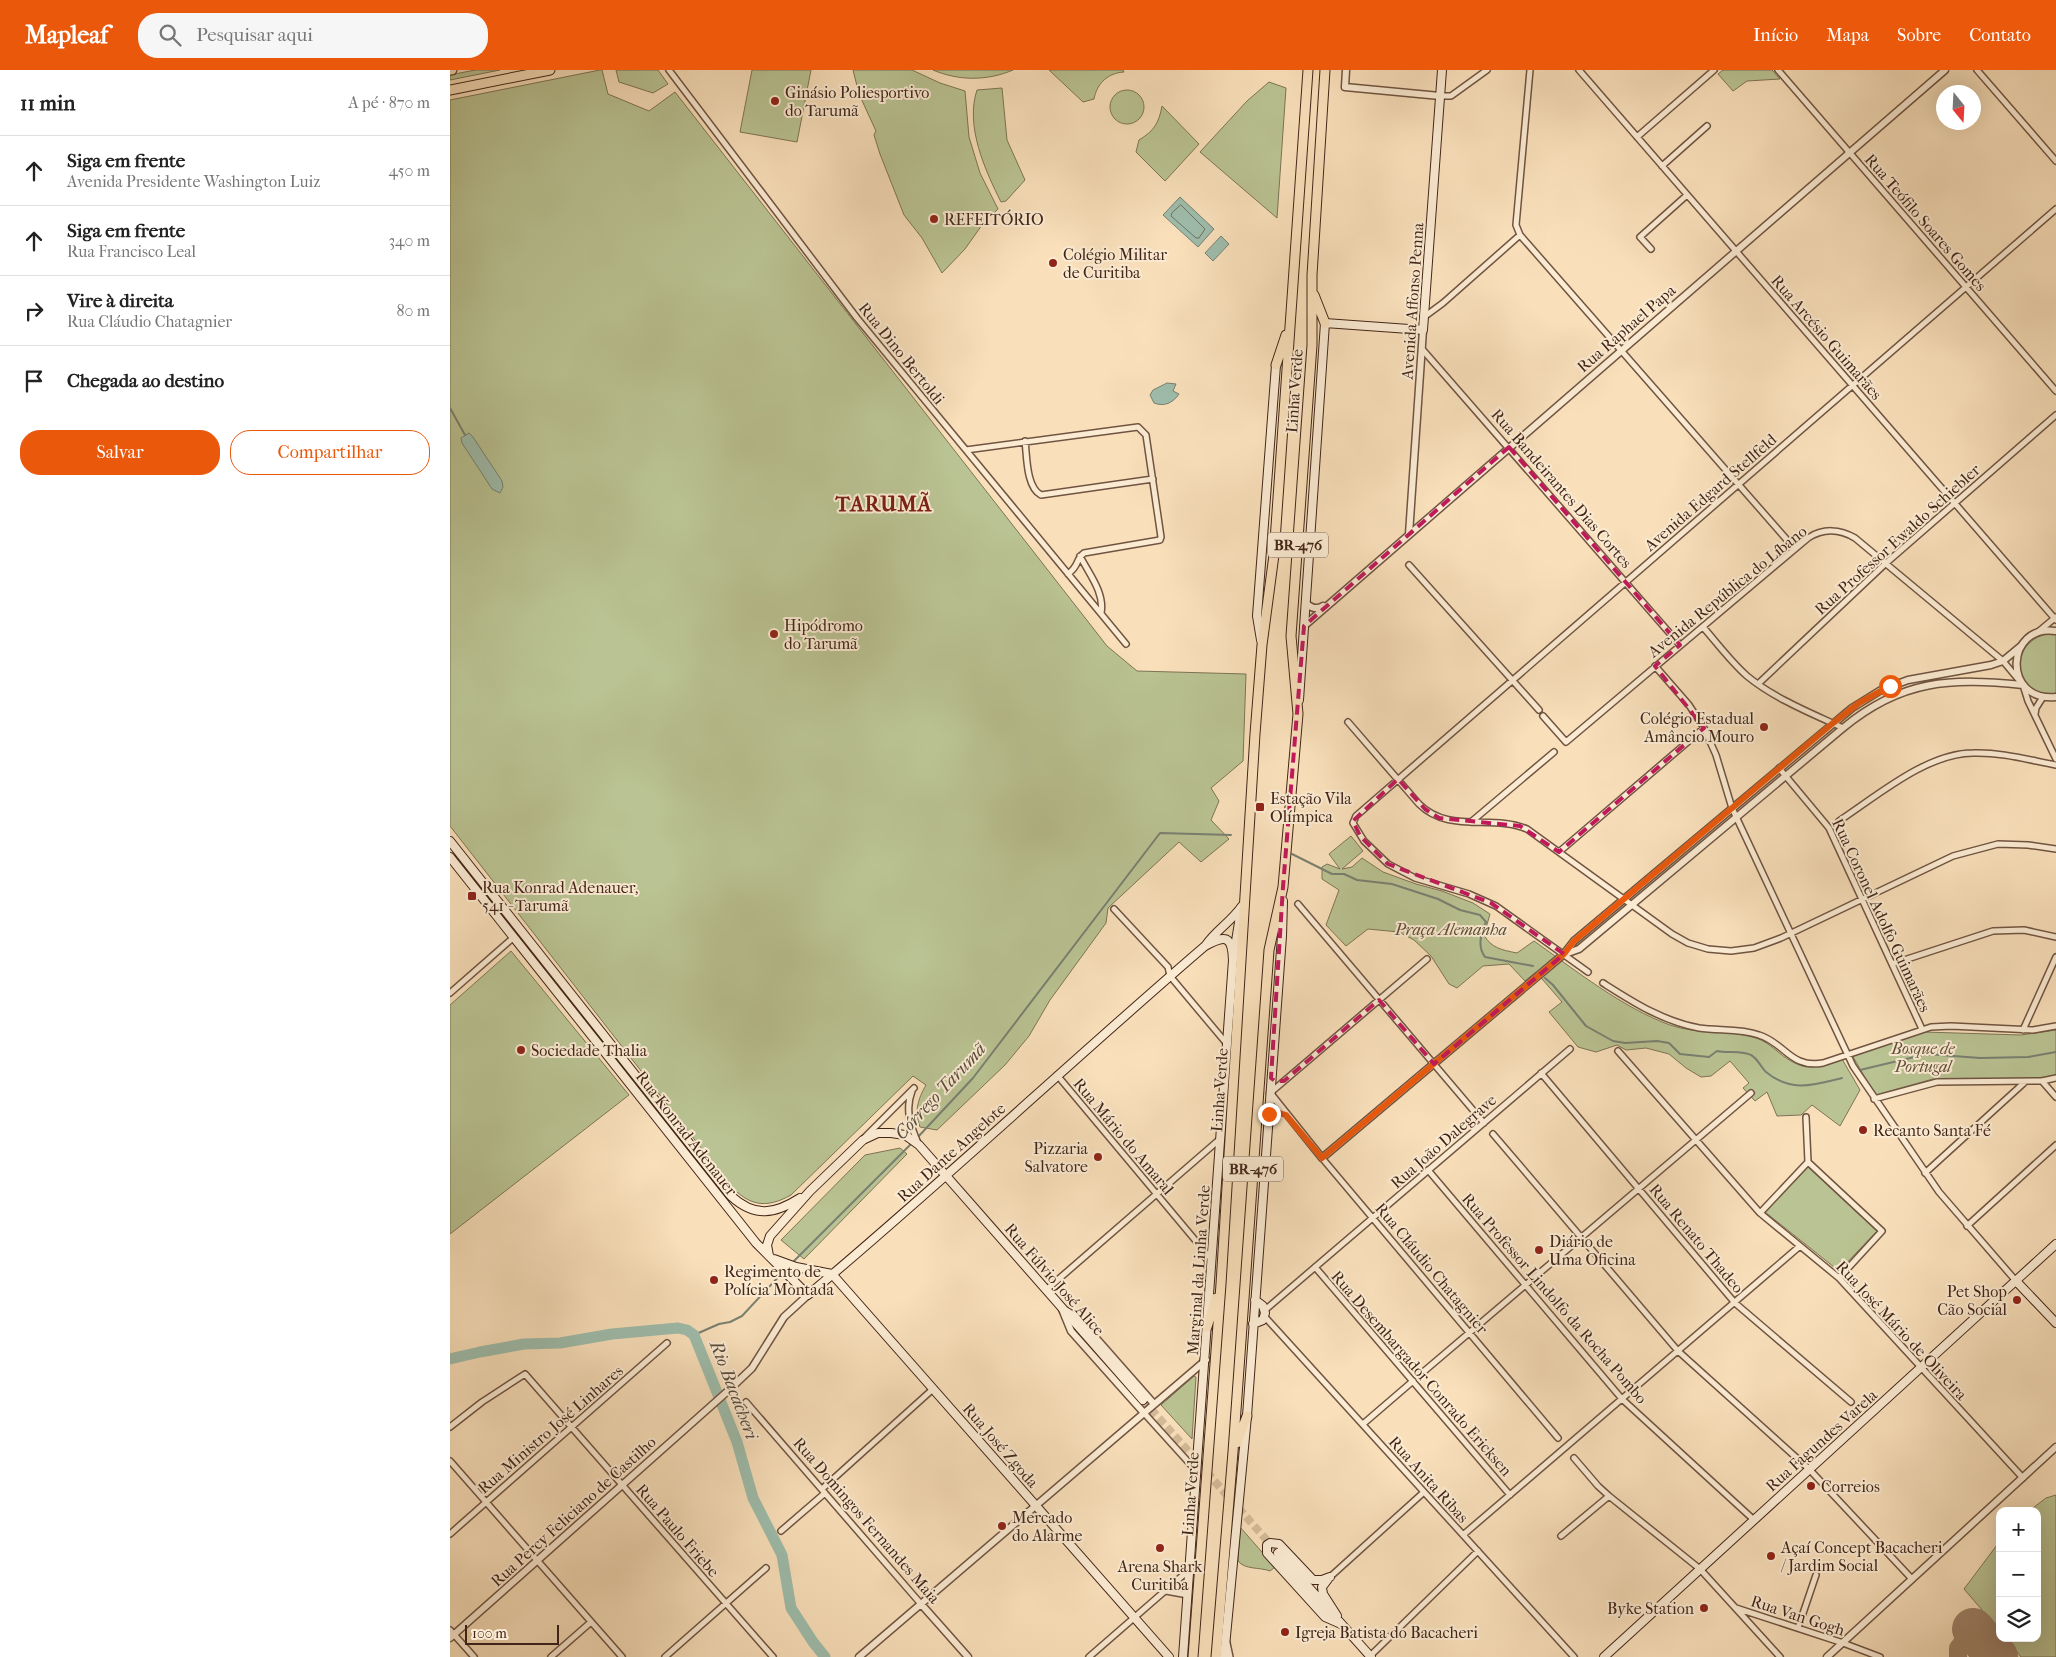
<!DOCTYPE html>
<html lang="pt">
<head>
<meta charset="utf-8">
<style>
	body { margin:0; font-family:"IM FELL French Canon",serif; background:#f6f6f6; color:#222 }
	.controls { position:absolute; right:15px; bottom:15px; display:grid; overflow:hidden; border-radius:10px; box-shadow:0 5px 20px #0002 }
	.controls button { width:45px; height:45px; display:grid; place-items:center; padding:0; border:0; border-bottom:1px solid #e0e0e0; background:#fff; color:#222; font:25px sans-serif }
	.compass { position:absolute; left:1486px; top:15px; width:45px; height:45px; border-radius:50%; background:#fff; box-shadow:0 5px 20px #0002; rotate:162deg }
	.scale { position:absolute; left:15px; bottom:12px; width:94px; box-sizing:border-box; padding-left:5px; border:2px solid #422518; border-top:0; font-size:14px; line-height:18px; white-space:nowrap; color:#422518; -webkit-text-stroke:4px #fbebd3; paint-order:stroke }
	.stop { position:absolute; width:15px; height:15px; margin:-11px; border:4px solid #ea580c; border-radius:50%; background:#fff }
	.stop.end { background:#ea580c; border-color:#fff; box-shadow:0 1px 5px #0008 }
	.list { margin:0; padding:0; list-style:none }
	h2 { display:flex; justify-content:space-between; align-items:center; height:65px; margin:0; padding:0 20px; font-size:21px }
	h2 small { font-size:16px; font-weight:400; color:#767676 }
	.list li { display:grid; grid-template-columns:32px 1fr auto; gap:15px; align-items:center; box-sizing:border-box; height:70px; padding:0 20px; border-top:1px solid #e0e0e0 }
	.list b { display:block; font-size:19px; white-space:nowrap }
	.list p { margin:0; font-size:16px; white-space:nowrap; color:#767676 }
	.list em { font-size:16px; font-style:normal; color:#767676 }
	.actions { display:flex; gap:10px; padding:15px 20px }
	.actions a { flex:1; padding:11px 0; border:1px solid #ea580c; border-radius:20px; text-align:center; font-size:18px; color:#ea580c }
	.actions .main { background:#ea580c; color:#fff }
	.icon { flex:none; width:28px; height:28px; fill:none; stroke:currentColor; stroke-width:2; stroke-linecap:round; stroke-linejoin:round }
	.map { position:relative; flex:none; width:1606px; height:1587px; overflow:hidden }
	header { display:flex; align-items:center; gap:30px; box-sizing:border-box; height:70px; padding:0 25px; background:#ea580c; color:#fff }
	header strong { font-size:24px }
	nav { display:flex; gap:28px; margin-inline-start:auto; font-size:18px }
	.search { width:350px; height:45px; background:#f6f6f6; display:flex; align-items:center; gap:12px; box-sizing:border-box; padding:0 18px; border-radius:20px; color:#767676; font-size:19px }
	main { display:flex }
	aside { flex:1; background:#fff }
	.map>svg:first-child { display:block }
</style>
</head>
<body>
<header>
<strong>Mapleaf</strong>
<div class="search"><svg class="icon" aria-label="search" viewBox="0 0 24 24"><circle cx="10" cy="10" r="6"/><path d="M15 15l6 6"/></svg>Pesquisar aqui</div>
<nav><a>Início</a><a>Mapa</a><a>Sobre</a><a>Contato</a></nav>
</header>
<main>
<aside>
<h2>11 min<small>A pé · 870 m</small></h2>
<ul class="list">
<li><svg class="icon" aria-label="ahead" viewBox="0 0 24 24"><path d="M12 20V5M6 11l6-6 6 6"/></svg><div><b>Siga em frente</b><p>Avenida Presidente Washington Luiz</p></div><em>450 m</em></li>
<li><svg class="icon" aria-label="ahead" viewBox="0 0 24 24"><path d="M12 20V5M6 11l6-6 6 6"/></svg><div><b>Siga em frente</b><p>Rua Francisco Leal</p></div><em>340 m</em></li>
<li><svg class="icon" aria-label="right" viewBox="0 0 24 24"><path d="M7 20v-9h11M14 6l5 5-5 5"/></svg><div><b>Vire à direita</b><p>Rua Cláudio Chatagnier</p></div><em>80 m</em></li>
<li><svg class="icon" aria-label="arrive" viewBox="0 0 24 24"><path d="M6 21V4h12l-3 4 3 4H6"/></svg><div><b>Chegada ao destino</b></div></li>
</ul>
<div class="actions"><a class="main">Salvar</a><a>Compartilhar</a></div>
</aside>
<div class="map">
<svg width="1606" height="1587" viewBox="0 0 1606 1587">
	<rect width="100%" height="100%" fill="#f9e0bb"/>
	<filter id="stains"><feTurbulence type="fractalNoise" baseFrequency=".004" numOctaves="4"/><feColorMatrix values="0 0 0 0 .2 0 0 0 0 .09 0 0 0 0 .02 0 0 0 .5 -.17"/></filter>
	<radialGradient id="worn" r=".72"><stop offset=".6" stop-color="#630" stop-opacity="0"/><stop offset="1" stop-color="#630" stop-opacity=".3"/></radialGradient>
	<path fill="#bac393" stroke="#7e7456" d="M25 0H50L0 10V5Z
		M150 0H152L158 24 199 41 225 22 657 576 687 601 796 604 793 691 761 718 769 731 761 750 779 769 751 792 729 772 658 838 656 853 600 930 579 966 555 995 487 1060 470 1057C464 1041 468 1029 476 1015L463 1006 341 1125C316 1139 299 1136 280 1115L0 756V30Z
		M166 0H208L218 14 203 23 169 12Z
		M302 0H361L347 72 290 62Z
		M403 0H462L490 13 515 21 519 67 530 103 548 139 532 155 515 179 492 203 472 168 454 145 430 84 424 65 426 61 409 24Z
		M483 0H563C537 11 509 11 483 0Z
		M599 0H673L674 2C658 3 647 13 644 29L633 32Z
		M1273 0H1322L1330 9 1297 11 1283 21 1268 4Z
		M819 12 836 18 827 148 750 82 797 31Z
		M552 18 557 70 575 110 556 131 551 132C535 100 515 56 527 20Z
		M660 37a17 17 0 1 1 34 0a17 17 0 1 1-34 0Z
		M712 36 749 74 715 111 686 82 689 70C704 61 709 53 712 36Z
		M1597 564H1606V623L1604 624C1597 623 1590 624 1584 620 1557 604 1570 569 1597 564Z
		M901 766 913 781 892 799 902 797 912 788 933 802 966 814 992 821 1023 833 1040 844 1034 865C1041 878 1052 880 1067 883L1084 871C1125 900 1173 938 1220 955 1248 965 1278 959 1306 968 1321 973 1328 984 1341 991 1357 1001 1376 996 1392 989L1410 1020 1390 1056 1362 1035 1351 1045 1327 1046 1317 1022 1305 1031 1293 1018 1299 1013 1280 991 1261 1006 1251 1007 1236 998 1219 984 1196 978 1176 980 1167 975 1146 982 1128 977 1099 942 1112 932 1086 902 1075 911 1059 894 1033 896 1007 918 999 914 981 886 964 870 949 862 918 859 896 876 876 855 889 820 872 809V797L877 794 890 799 879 784Z
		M61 881 179 1025 0 1164V935Z
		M1606 960V1005L1588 1009H1483L1425 1025 1402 985 1474 962 1571 965Z
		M450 1078 457 1084 354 1189 331 1170 415 1085Z
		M1358 1097 1427 1161 1389 1201 1315 1142Z
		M744 1306 746 1307 742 1369 711 1335Z
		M1606 1425V1587H1571L1556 1568H1587V1441H1579L1596 1428Z
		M790 1457 825 1497 820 1501C810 1497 795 1500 788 1491Z
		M1550 1471V1561L1514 1519Z"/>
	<path fill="#9ebdac" stroke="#798071" d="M730 127 764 159 748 177 713 145Z
		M771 166 779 174 763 191 755 183Z
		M717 313 726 314 723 321 729 324C723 333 714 337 704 333L700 325 703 320Z
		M19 363 23 367 52 411 53 417 50 423 42 419 12 373 11 368Z"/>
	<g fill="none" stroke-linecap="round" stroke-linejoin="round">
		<path stroke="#707162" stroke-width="1" d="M731 135 755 159 749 168H746L721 146 722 143Z"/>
		<path stroke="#798071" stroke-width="2" d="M0 338 15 365
			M842 784 882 804H894L907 810 942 814 988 829 1010 840 1030 845 1036 852C1031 864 1027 876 1035 887L1083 896
			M1095 908 1103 915 1136 956 1163 971 1175 973 1207 971 1219 973 1230 984 1259 987 1267 981C1276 983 1294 981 1301 985 1307 988 1311 997 1316 1002 1341 1023 1364 1015 1392 1008
			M1410 1000 1477 984 1530 988 1578 987 1606 982
			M467 1068 523 1008 710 763 781 765
			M342 1193 462 1073
			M244 1265 269 1254 280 1252 292 1246 333 1202"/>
		<path stroke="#9ebdac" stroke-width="11" d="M0 1289 30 1282 74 1274 110 1273 162 1264 228 1258 237 1260 244 1265 287 1372 303 1428 332 1485 341 1538 363 1572 375 1587"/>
		<path stroke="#9e826a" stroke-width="18" d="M1508 1587V1578L1523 1559"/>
		<path stroke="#9e826a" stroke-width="42" d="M1523 1559 1547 1587"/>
		<path stroke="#d4bb9a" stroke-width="8" stroke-dasharray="8 4" stroke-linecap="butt" d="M693 1330 828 1483"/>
		<g stroke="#705441" stroke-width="8">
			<path id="minor" d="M219 0 407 248 676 574
				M1080 0 1066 155 1070 165 1345 479
				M1129 0 1606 550
				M1328 0 1606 321
				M1527 0 1606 91
				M990 26H1001L1037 0
				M1187 67 1264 0
				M1212 96 1257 56
				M1201 179 1190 167 1237 125
				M974 247 993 233 1070 165
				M972 279 1230 575
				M575 371C577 386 576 417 591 425L703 409
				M516 380 688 357 696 365 711 467 710 470 634 483C625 490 630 495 618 504
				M630 486C639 504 655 523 651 543
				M959 495 1089 640
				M1253 557C1267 573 1281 592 1297 606 1325 629 1361 643 1393 658
				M1588 562 1606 547
				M1205 596 1239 635 1254 658 1266 685 1282 738 1403 996 1489 1122 1566 1211
				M1308 614 1435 494 1606 345
				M1585 644 1586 638 1593 627
				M1093 646 1116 672 1358 468C1373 458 1390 459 1405 468L1553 591 1573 615 1578 631 1606 689
				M898 652 969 734C999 764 1042 744 1077 759L1222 864 1238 873 1258 879 1281 881 1304 878 1331 868 1503 786 1548 774 1578 775 1606 779
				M1329 698 1379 758 1472 959
				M1389 751C1427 726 1477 683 1523 683 1551 682 1579 690 1606 695
				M1021 752 1104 682
				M1109 782 1254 658
				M848 834 1034 1053
				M664 839 718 897 720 906 777 974
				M1442 894 1543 861 1574 860 1606 867
				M1138 902 1046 836 1019 824 965 808 938 794 914 771 903 753 906 746 1606 139
				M1153 913C1183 932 1212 951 1249 958 1269 961 1290 958 1309 965 1335 973 1341 999 1373 993L1481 957 1501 956 1583 960 1606 956
				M0 923 64 867
				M1573 960 1606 887
				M1168 981 1310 1143 1389 1208 1573 1408
				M1091 1003 1285 1233 1401 1332
				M607 1005 761 1189
				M1592 1011 1606 1027
				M462 1021C455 1039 460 1055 468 1073
				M820 1023 977 889
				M1424 1029 1487 1012 1592 1011 1606 1008
				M1043 1064 1228 1281 1359 1399 1462 1509
				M414 1068 464 1018
				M872 1088 1108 1368
				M1358 1092 1432 1161 1389 1208
				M978 1100 1172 1329 1304 1450
				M1475 1103 1575 1012
				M1310 1143 1358 1092 1356 1047
				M1517 1156 1606 1075
				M865 1197 1060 1425
				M596 1220 770 1069
				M815 1240 1120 979
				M815 1247 1124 1587
				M972 1303 1301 1023
				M296 1332 471 1534
				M694 1343 741 1395
				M913 1354 963 1311
				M0 1357 32 1332 75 1304 323 1587
				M1124 1388 1148 1416 1159 1426 1250 1499 1330 1587
				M0 1391 172 1587
				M372 1419 483 1319
				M331 1461 375 1423
				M0 1464 217 1273
				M1013 1465 1350 1176
				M1111 1466 1159 1426
				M880 1507 974 1422
				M716 1521 738 1525
				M1286 1538 1393 1573 1430 1587
				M1348 1558 1366 1505
				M0 1560 24 1587
				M777 1573 780 1587
				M101 1587 141 1552
				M215 1587 316 1498
				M639 1587 739 1500
				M919 1587 1028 1481"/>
		</g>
		<g stroke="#705441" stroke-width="9">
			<path id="tertiary" d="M896 0 895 17 990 26
				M959 464 973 260
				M856 530V533C861 538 867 540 873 536
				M854 556 1495 0
				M1606 561C1556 553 1551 632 1606 627
				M1115 884 1129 879 1393 658C1452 609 1501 608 1573 615
				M820 1023 872 1088 1114 884 1124 871 1402 638 1431 620 1458 610 1541 595 1553 591 1571 576
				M612 1239 621 1261 694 1343
				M617 1241 630 1250 704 1334
				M471 1534 518 1587
				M0 1568 279 1320 302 1298 334 1247 358 1225
				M409 1587 756 1290
				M1377 1587 1606 1377"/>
		</g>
		<g stroke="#422518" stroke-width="10">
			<path id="secondary" d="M811 570 807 546 826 295
				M849 630 875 253 973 260 992 0
				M0 771 281 1126C305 1148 325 1144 350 1128
				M0 787 306 1173 358 1225C493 1112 621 991 755 876 775 865 782 865 783 890
				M756 875C765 861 781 852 792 836
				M319 1186 317 1175 320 1166 360 1121 413 1070 428 1063H441L455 1065 469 1075 693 1330
				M324 1189 346 1197 382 1204
				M382 1204 719 1587
				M1566 1211 1606 1253
				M803 1254 813 1250 815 1243 813 1236 805 1230
				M828 1483 921 1587
				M880 1507 872 1510H863L829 1474 820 1473 817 1475V1483L875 1547 891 1554
				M878 1509 872 1517 873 1524 887 1546
				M733 1587 783 890 790 846
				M774 1587 797 1346 832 866 833 831
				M1154 1587 1606 1174"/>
		</g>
		<g stroke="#422518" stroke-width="11">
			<path id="trunk" d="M0 0H2
				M0 20 100 0
				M864 225 875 253
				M826 295 836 265
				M757 1257 766 1228
				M787 1373 797 1346
				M743 1587 771 1214 805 664 812 575 824 485 858 0
				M766 1587 783 1382 819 880 833 817 848 644 841 566 862 275V205L875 0"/>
		</g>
		<use href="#minor" stroke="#fbebd3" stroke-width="5"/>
		<use href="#tertiary" stroke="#fbebd3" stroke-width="6"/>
		<use href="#secondary" stroke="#fbebd3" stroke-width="8"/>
		<use href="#trunk" stroke="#f9e0bb" stroke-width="9"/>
	</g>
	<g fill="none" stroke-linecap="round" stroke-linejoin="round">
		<path stroke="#ea580c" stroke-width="6" d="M819 1044 826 1042 836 1045 872 1088 1114 884 1124 871 1383 653 1409 633 1440 616"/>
	</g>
	<path fill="none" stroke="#c2185b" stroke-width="4" stroke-dasharray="10 6" stroke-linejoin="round" d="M1059 377 1230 575 1205 596 1254 658 1109 782 1070 756 989 748 975 739 948 709 903 751 910 766 938 794 1041 833 1114 884 984 994 929 930 834 1011H825L821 1008 833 817 854 556Z"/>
	<g fill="#8f2418" stroke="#fbebd3" stroke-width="2">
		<circle cx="325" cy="31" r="5"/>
		<circle cx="484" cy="149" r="5"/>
		<circle cx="603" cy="193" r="5"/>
		<circle cx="324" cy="564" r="5"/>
		<circle cx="1314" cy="657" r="5"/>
		<rect x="805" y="732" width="10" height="10" rx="2.5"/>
		<rect x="17" y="821" width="10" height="10" rx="2.5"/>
		<circle cx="71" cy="980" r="5"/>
		<circle cx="1413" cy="1060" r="5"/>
		<circle cx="648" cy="1087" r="5"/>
		<circle cx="1089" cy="1180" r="5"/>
		<circle cx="264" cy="1210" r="5"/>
		<circle cx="1567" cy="1230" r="5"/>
		<circle cx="1361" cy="1416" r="5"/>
		<circle cx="552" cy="1456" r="5"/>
		<circle cx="710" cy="1478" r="5"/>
		<circle cx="1321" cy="1486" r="5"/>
		<circle cx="1254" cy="1538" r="5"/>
		<circle cx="835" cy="1562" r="5"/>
	</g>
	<g text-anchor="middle" stroke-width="4" stroke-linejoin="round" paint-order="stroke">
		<g fill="#fbebd3" stroke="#7a6050" stroke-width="1">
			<rect x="818" y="462.5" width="60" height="25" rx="4"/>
			<rect x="773" y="1086.5" width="60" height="25" rx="4"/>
		</g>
		<g font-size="15" font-weight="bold" fill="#422518">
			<text x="848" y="480">BR-476</text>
			<text x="803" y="1104">BR-476</text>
		</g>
		<g font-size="16" fill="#422518" stroke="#fbebd3" text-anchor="start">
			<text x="335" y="28">Ginásio Poliesportivo<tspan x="335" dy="18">do Tarumã</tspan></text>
			<text x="494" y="155">REFEITÓRIO</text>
			<text x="613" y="190">Colégio Militar<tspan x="613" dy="18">de Curitiba</tspan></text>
			<text x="334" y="561">Hipódromo<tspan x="334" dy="18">do Tarumã</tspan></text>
			<text x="1304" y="654" text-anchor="end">Colégio Estadual<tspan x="1304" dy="18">Amâncio Mouro</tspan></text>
			<text x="820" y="734">Estação Vila<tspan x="820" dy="18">Olímpica</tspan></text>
			<text x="32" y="823">Rua Konrad Adenauer,<tspan x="32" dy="18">541 - Tarumã</tspan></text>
			<text x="81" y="986">Sociedade Thalia</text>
			<text x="1423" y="1066">Recanto Santa Fé</text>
			<text x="638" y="1084" text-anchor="end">Pizzaria<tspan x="638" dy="18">Salvatore</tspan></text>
			<text x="1099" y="1177">Diário de<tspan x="1099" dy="18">Uma Oficina</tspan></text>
			<text x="274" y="1207">Regimento de<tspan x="274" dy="18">Polícia Montada</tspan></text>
			<text x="1557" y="1227" text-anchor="end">Pet Shop<tspan x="1557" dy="18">Cão Social</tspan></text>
			<text x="1371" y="1422">Correios</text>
			<text x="562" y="1453">Mercado<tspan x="562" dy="18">do Alarme</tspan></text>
			<text x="1331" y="1483">Açaí Concept Bacacheri<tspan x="1331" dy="18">/ Jardim Social</tspan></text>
			<text x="710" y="1502" text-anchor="middle">Arena Shark<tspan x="710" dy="18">Curitiba</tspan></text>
			<text x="1244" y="1544" text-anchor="end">Byke Station</text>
			<text x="845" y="1568">Igreja Batista do Bacacheri</text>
		</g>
		<g font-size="16" fill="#422518" stroke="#fbebd3">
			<text transform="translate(1476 152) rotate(49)" y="6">Rua Teófilo Soares Gomes</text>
			<text transform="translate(962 231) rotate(-86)" y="6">Avenida Affonso Penna</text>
			<text transform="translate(1176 258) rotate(-41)" y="6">Rua Raphael Papa</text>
			<text transform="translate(1377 267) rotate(49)" y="6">Rua Arcésio Guimarães</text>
			<text transform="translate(452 283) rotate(51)" y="6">Rua Dino Bertoldi</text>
			<text transform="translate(844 321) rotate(-86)" y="6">Linha Verde</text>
			<text transform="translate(1112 418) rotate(49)" y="6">Rua Bandeirantes Dias Cortes</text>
			<text transform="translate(1260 422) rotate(-41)" y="6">Avenida Edgard Stellfeld</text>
			<text transform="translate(1447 469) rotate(-42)" y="6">Rua Professor Ewaldo Schiebler</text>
			<text transform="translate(1277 521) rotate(-39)" y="6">Avenida República do Líbano</text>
			<text transform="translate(1432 845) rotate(65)" y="6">Rua Coronel Adolfo Guimarães</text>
			<text transform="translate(769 1020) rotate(-86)" y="6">Linha Verde</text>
			<text transform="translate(237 1063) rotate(52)" y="6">Rua Konrad Adenauer</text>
			<text transform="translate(674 1066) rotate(50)" y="6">Rua Mário do Amaral</text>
			<text transform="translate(993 1071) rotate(-41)" y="6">Rua João Dalegrave</text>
			<text transform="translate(501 1082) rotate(-42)" y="6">Rua Dante Angelote</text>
			<text transform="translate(1247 1168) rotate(50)" y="6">Rua Renato Thadeo</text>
			<text transform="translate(982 1198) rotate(50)" y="6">Rua Cláudio Chatagnier</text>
			<text transform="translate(748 1200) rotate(-86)" y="6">Marginal da Linha Verde</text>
			<text transform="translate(605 1209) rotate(49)" y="6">Rua Fúlvio José Alice</text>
			<text transform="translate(1105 1228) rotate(49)" y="6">Rua Professor Lindolfo da Rocha Pombo</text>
			<text transform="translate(1452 1260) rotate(47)" y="6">Rua José Mário de Oliveira</text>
			<text transform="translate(972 1303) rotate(49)" y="6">Rua Desembargador Conrado Ericksen</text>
			<text transform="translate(100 1359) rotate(-41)" y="6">Rua Ministro José Linhares</text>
			<text transform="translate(1371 1370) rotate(-42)" y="6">Rua Fagundes Varela</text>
			<text transform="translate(551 1375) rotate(49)" y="6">Rua José Zgoda</text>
			<text transform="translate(979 1409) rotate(48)" y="6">Rua Anita Ribas</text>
			<text transform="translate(740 1424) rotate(-86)" y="6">Linha Verde</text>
			<text transform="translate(123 1441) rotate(-42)" y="6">Rua Percy Feliciano de Castilho</text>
			<text transform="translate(417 1450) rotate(49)" y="6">Rua Domingos Fernandes Maia</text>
			<text transform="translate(228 1460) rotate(49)" y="6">Rua Paulo Friebe</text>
			<text transform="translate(1348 1545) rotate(18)" y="6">Rua Van Gogh</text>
		</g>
		<g font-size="16" font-style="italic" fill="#604c37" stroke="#fbebd3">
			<text x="1001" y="865">Praça Alemanha</text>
			<text x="1473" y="984">Bosque de<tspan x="1473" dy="18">Portugal</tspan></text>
		</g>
		<g font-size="18" font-style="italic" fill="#594b3d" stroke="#fbebd3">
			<text transform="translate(490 1021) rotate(-47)" y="6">Córrego Tarumã</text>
			<text transform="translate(284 1320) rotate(69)" y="6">Rio Bacacheri</text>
		</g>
		<g font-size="21" font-weight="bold" letter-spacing="1" fill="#7a1f14" stroke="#fbebd3">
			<text x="434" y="441">TARUMÃ</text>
		</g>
	</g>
	<rect width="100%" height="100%" filter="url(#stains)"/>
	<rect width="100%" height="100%" fill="url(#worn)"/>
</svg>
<div class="controls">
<button>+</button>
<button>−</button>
<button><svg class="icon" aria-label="layers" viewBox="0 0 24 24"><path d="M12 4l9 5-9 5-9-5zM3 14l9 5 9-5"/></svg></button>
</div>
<svg class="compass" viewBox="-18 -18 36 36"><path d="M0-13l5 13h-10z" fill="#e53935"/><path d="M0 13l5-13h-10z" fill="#767676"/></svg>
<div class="scale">100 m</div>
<div class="stop" style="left:1440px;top:616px"></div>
<div class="stop end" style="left:819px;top:1044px"></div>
</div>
</main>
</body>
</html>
